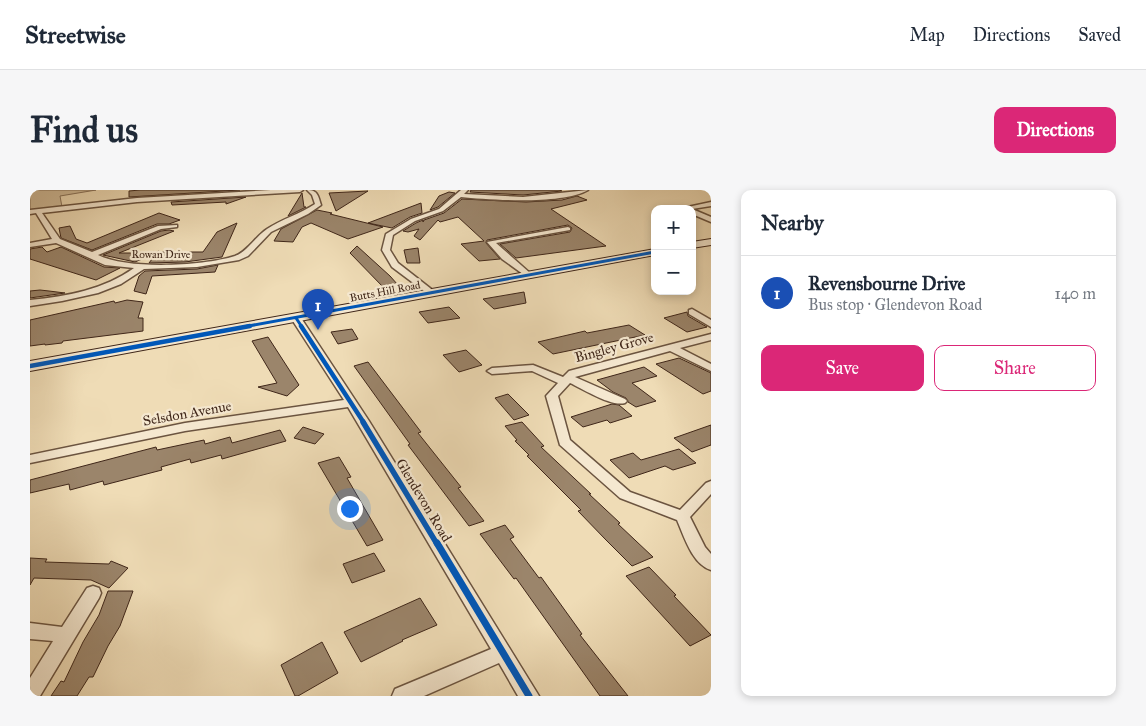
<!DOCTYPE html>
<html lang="en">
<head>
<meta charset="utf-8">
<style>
	body { margin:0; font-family:"IM FELL Great Primer",serif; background:#f6f6f7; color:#1f2937 }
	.controls { position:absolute; right:15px; top:15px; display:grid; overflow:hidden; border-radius:10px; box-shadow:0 2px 8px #0003 }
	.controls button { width:45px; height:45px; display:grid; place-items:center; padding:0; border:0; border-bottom:1px solid #e0e1e3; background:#fff; color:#1f2937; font:25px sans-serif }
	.you { position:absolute; left:319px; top:318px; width:18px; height:18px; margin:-12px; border:4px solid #fff; border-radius:50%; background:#1a73e8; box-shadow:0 0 0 8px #1a73e833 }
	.badge { display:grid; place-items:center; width:32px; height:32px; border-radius:50%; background:#db2777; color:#fff; font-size:16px; font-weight:700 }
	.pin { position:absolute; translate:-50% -41px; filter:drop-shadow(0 1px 2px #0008) }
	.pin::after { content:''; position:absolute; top:26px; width:18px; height:15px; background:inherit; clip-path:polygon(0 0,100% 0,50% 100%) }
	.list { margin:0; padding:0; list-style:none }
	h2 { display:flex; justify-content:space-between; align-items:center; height:65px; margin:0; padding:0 20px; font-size:21px }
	h2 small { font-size:16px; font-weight:400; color:#747a83 }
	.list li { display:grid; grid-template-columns:32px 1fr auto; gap:15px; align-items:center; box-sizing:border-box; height:75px; padding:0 20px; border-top:1px solid #e0e1e3 }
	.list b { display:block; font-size:19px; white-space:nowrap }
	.list p { margin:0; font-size:16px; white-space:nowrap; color:#747a83 }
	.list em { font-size:16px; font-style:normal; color:#747a83 }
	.actions { display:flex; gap:10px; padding:15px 20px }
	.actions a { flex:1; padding:11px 0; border:1px solid #db2777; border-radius:10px; text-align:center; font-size:18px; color:#db2777 }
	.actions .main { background:#db2777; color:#fff }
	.map { position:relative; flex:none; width:681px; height:506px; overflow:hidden; border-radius:10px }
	header { display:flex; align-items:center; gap:30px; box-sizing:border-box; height:70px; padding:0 25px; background:#fff; border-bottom:1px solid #e0e1e3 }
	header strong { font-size:24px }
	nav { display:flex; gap:28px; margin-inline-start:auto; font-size:18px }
	.intro { display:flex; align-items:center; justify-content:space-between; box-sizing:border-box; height:120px; padding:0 30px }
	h1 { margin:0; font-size:35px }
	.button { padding:12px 22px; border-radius:10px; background:#db2777; color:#fff; font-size:18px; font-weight:700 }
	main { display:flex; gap:30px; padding:0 30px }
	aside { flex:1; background:#fff; border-radius:10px; box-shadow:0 2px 8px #0003 }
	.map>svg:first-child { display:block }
</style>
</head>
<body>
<header>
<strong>Streetwise</strong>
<nav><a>Map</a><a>Directions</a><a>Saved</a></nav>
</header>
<div class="intro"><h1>Find us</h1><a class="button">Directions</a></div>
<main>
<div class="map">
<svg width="681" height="506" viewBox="0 0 681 506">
	<rect width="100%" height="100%" fill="#efdcb6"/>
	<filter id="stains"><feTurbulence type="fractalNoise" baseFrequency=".004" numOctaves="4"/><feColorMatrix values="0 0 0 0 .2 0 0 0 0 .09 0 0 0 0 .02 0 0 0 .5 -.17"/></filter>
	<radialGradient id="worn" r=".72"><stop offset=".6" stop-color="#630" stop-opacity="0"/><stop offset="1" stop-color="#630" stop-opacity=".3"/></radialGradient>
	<path fill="#d1bd9b" stroke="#88725a" d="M0 0H66L30 6 32 17 0 21Z"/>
	<path fill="#9b856b" stroke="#3f2619" d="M110 0H210L99 7V1Z
		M441 0H529L532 1 493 5 440 2Z
		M338 1 306 21 299 3Z
		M419 2 425 3 408 17 400 20 409 6Z
		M272 3 274 17H276L258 26Z
		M547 6 557 10 521 19 576 56 486 68 470 54 540 42 542 38 538 35 457 50 456 53 470 69 449 71 431 54 454 51 428 27 410 32 408 30 390 50 384 46 389 39 378 42 373 41 386 33 393 30V32L394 30 414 23 432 9 496 12 532 10Z
		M216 7 196 14V12L142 15 141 12Z
		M391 13 392 23 380 27 362 38 338 33Z
		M287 20 302 23 300 24 353 37 318 49 281 33 272 37 263 52 244 51 251 39Z
		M129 23 150 30 139 34H127L62 60 31 48 29 38 40 36 46 49 57 53Z
		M207 33 192 67 155 72 119 73 128 61 130 62H173L187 42Z
		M139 40 144 41 89 63H126L105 72 73 65 131 41Z
		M327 56 360 86 368 95 354 98 320 63Z
		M12 57 17 62 31 57 74 77 90 78 66 90 0 69V59Z
		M388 58 390 73H377L374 60Z
		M188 75 185 82 122 86 116 104 104 101 109 86 115 81 167 79Z
		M10 100 19 101 35 103 0 108V101Z
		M494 102 496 113 464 119 453 109Z
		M97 110 113 112 108 128H113V141L33 151 32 153 15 155V154L0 156V130L84 111 85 113Z
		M419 117 430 128 398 133 389 122Z
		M657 122 658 126 677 137 657 142 634 128Z
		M599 135 615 145 523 164 508 152 555 141 557 143Z
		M322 139 328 149 308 154 301 142Z
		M238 147 269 195 257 206 228 197 247 193 222 151Z
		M436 160 452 175 429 182 413 165Z
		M649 168 681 183V201L673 204 626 174Z
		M338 172 391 242 388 243 431 297 428 298 454 331 439 336 378 255 380 254 324 176Z
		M614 177 627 186 602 193 626 211 606 217 598 212 596 208 583 202 567 190Z
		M478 204 499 225 484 230 465 208Z
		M582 214 589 215 602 226 580 233 577 230 553 237 541 227Z
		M492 232 514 256 511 257 561 304H559L590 333 588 334 623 367 602 376 576 350 548 321 551 320 497 266 499 265 485 251 487 250 475 236Z
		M681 235V255L662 262 644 248Z
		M273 237 294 244 285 254 264 248Z
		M250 240 256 251 192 269 191 265 161 273 160 269 131 277 132 280 74 295 73 291 40 300 39 294 0 303V290L126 257 127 260 174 250 175 254 200 247 202 253Z
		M649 259 666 273 643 280 635 276 599 288 580 270 603 263 611 270Z
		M309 267 321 287 317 288 353 350 337 356 288 273Z
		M475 335 484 347 480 349 509 388 511 387 552 444 550 445 598 506H570L486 388 484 389 450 344Z
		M344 363 355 381 322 393 313 374Z
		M0 368 17 369 15 372 79 374 81 371 98 378 79 398 61 390 4 388 0 395Z
		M619 377 646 405 644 406 681 445 660 456 596 386Z
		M78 401H103L90 436 78 456 63 487H59L47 506H21L31 491 34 492 53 452 69 425Z
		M390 408 407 435 372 450 373 451 331 472 314 442Z
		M292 452 308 483 268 506H265L251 475Z"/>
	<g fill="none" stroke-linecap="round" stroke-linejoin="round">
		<g stroke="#6b5440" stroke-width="3">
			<path id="lane" d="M0 0H2L1 1Z"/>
		</g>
		<g stroke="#6b5440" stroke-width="3">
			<path id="street" d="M241 0H273L270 2 107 12 12 23 30 49 62 62 128 36 147 35V37L131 39 68 65C98 80 173 76 205 66 218 61 225 47 237 39 252 29 270 24 285 14L282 5 277 0C288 0 288 6 291 15L278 24 241 42 218 66 209 70 167 77 114 79 91 94 68 103 32 111 0 116V110C38 106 73 100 104 78L75 75 26 53 0 57V53L22 49 6 23 0 24V20L107 8Z
				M431 0H438L434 4 493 7 558 0C532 15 461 10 431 7L413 21 385 31 363 45 360 60 368 73 405 102 398 104 362 77 352 60 356 44 381 29 409 19Z
				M681 12V16L662 19 653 18Z
				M662 19 681 27V32L662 24Z
				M538 37 540 38V40L466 53 500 83V87H497L472 69 457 52Z
				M662 119 681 130V137L659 124V120Z
				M266 125 271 128 339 231 509 506H488L469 473 394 506H362L365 499 461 459 318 217 155 241 0 273V265L155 233 314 210 261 128Z
				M681 144V150L650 158 681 174V181L640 161 545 187 595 209 597 211 595 213C581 217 553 199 540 193L528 206 540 250 600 302 650 320 676 293 681 291V304L660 327 675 357 681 364V380C662 374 654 346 647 330L590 308 530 255 516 206 528 193 502 181 462 184 457 181 462 178 503 175 533 187 539 181Z
				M63 396 69 398 71 403 69 408 10 506H0V488L23 451 0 449V433L32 437 57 398Z"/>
		</g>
		<g stroke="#3f2619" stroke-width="2">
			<path id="secondary" d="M681 49V55L662 58V52Z
				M625 59V65L0 181V171Z"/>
		</g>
		<use href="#lane" fill="#f5e8d0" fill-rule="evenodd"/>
		<use href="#street" fill="#f5e8d0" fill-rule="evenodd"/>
		<use href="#secondary" fill="#f5e8d0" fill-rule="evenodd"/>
		<g stroke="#f5e8d0" stroke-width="5">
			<path id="cycleway-far3" d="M266 128 272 137
				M213 137 625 62"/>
		</g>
		<g stroke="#f5e8d0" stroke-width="7">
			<path id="cycleway-far2" d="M271 136 334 233
				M0 176 220 136"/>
		</g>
		<g stroke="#f5e8d0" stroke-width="9">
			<path id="cycleway-far1" d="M333 232 407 354"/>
		</g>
		<g stroke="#f5e8d0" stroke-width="10">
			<path id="cycleway" d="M407 353 499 506"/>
		</g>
		<use href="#cycleway-far3" stroke="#0057b8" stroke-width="3"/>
		<use href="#cycleway-far2" stroke="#0057b8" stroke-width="4.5"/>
		<use href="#cycleway-far1" stroke="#0057b8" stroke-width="5.5"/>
		<use href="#cycleway" stroke="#0057b8" stroke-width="7"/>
	</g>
	<g text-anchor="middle" stroke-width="4.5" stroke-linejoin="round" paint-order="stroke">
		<g font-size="11" fill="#3f2619" stroke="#f5e8d0">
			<text x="131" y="68">Rowan Drive</text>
			<text transform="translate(355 101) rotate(-11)" y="4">Butts Hill Road</text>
		</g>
		<g font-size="14" fill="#3f2619" stroke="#f5e8d0">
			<text transform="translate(584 157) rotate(-15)" y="5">Bingley Grove</text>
			<text transform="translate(157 223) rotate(-10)" y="5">Selsdon Avenue</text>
			<text transform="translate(394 310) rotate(59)" y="5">Glendevon Road</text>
		</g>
	</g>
	<rect width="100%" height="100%" filter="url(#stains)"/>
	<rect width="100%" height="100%" fill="url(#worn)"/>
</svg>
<div class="controls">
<button>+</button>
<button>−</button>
</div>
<div class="you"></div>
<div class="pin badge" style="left:288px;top:140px;background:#1a4fb4">1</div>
</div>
<aside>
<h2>Nearby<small></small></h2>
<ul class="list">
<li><span class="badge" style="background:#1a4fb4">1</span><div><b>Revensbourne Drive</b><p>Bus stop · Glendevon Road</p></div><em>140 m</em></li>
</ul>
<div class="actions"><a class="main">Save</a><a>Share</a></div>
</aside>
</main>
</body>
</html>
